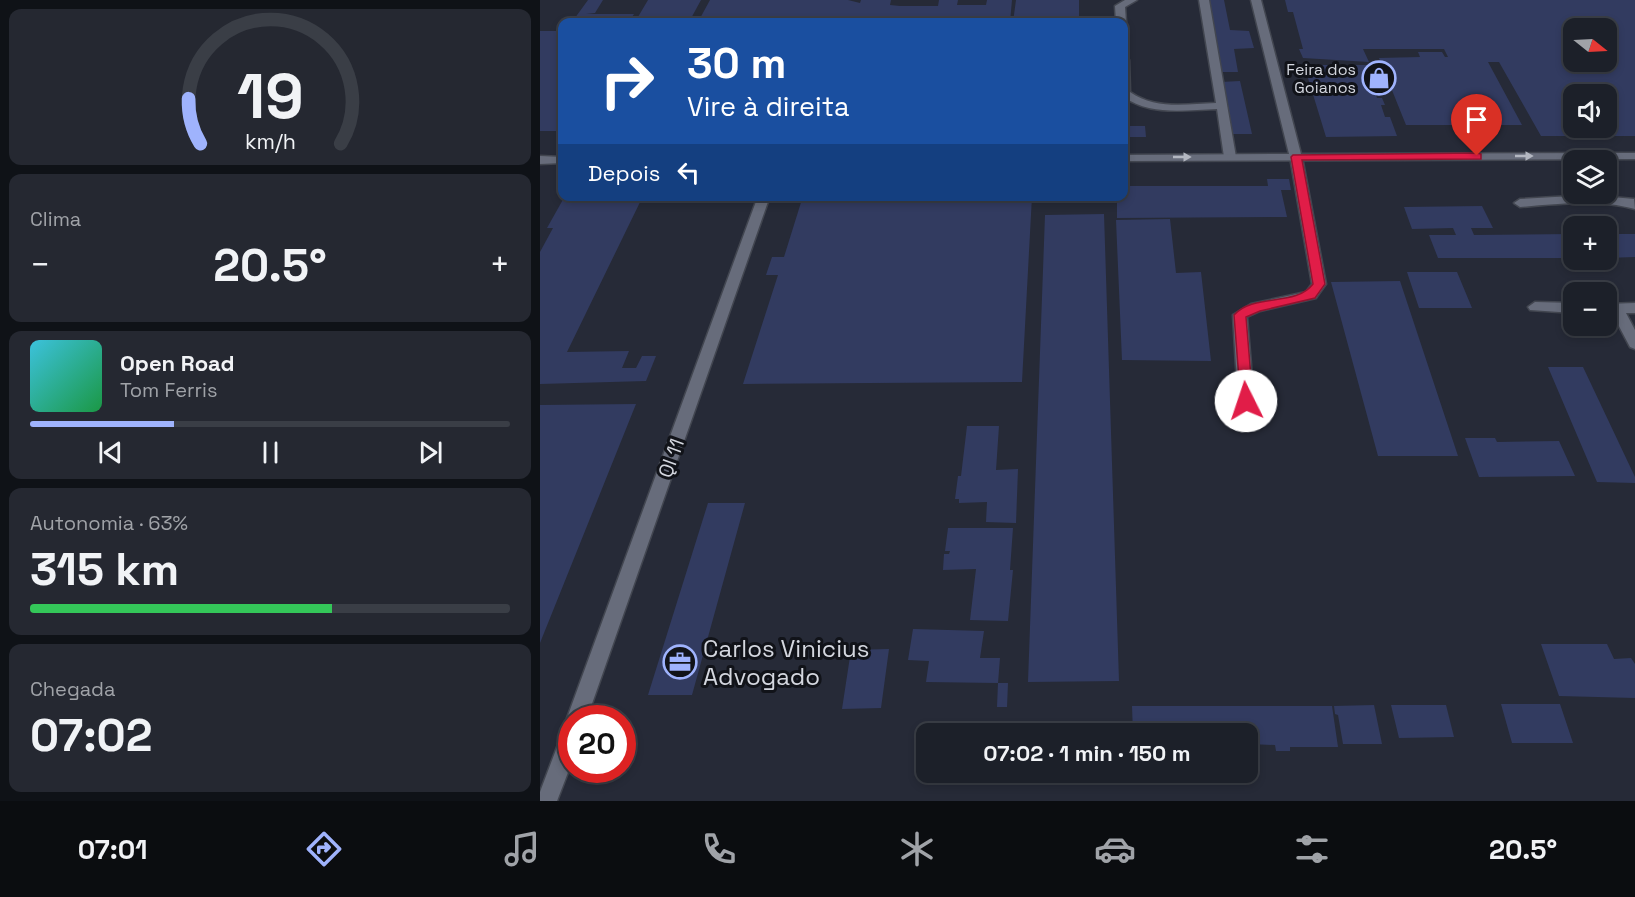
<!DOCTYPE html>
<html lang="pt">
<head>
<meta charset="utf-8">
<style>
  body { margin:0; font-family:"Space Grotesk",sans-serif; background:#252831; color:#f1f3f6; height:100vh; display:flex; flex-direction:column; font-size:22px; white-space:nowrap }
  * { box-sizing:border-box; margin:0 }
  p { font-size:20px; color:#a0a3a8 }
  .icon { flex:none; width:33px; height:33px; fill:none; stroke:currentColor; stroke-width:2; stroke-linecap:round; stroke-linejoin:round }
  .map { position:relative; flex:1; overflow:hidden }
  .details { display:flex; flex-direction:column; gap:9px; padding:9px; background:#0f1217; width:540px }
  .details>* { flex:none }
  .hud { position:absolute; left:18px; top:18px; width:570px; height:183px; border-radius:12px; box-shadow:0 3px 9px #0003,0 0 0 2px #3a3e46; background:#1a4fa0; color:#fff; overflow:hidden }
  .needle { width:39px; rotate:108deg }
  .fabs { position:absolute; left:1023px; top:18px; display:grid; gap:12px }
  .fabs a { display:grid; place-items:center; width:54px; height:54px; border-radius:12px; background:#1c2029; box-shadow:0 3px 9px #0003,0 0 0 2px #3a3e46; font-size:30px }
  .speed { position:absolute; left:18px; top:705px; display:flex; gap:12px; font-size:30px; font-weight:700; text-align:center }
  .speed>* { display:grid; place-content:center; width:78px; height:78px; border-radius:50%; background:#1c2029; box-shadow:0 3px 9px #0003,0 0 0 2px #3a3e46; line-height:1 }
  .speed .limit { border:9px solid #d22; background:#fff; color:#111 }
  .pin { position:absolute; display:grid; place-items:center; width:51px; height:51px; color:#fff; margin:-62px -26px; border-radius:50% 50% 50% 0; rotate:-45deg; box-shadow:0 0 6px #0007 }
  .pin .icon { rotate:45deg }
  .me { position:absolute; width:66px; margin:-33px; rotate:356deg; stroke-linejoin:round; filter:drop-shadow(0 0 4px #0008) }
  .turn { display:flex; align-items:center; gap:21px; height:126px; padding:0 30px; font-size:27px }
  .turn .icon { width:78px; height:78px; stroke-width:2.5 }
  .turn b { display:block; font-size:42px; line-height:51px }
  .then { display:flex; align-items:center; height:57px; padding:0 30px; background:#0003; gap:12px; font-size:22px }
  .big { font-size:45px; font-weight:600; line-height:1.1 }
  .details .tile { flex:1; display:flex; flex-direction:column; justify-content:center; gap:9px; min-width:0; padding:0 21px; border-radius:12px; background:#252831 }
  .details .dial { align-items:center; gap:0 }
  .dial svg { height:156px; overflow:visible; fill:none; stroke:#3a3e46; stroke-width:7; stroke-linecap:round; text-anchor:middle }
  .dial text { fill:#f1f3f6; stroke:none }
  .song { display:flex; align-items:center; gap:18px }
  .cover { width:72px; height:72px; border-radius:9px; background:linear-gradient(135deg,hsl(190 70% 55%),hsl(140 70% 35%)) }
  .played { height:6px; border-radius:3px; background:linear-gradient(90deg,#9fb3fd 30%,#3a3e46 30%) }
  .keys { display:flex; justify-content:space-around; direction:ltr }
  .heat { display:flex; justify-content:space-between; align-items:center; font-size:33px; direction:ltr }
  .charge { height:9px; border-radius:4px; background:linear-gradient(90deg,#34c759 63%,#3a3e46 0) }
  .trip { position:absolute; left:376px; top:723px; width:342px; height:60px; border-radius:12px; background:#1c2029; box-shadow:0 3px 9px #0003,0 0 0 2px #3a3e46; font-weight:600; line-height:60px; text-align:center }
  .dock { display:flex; height:96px; justify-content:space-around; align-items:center; background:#0b0d10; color:#a0a3a8 }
  .dock .icon { width:42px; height:42px }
  .dock .active { color:#9fb3fd }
  .dock b { font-size:27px; color:#f1f3f6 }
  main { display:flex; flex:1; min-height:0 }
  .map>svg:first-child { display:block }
</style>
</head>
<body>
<main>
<section class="details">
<div class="tile dial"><svg viewBox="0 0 100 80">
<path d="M14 69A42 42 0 1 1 86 69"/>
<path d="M14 69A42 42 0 0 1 8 46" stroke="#9fb3fd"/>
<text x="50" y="56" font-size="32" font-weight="700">19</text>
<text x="50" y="72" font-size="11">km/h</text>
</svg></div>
<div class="tile"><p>Clima</p>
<div class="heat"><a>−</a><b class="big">20.5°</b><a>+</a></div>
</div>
<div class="tile">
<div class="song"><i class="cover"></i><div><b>Open Road</b><p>Tom Ferris</p></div></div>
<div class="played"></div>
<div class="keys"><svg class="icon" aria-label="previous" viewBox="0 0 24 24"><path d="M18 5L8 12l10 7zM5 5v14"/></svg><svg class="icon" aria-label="pause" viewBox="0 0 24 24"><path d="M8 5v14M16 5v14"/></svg><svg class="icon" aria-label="next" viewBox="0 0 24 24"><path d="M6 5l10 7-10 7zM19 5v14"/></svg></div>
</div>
<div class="tile"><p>Autonomia · 63%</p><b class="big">315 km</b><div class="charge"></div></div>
<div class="tile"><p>Chegada</p><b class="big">07:02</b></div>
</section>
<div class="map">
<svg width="1095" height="801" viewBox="0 0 1095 801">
  <rect width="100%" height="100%" fill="#262a37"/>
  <!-- building -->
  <path fill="#323b60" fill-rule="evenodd" d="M 48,0 L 63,0 L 55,13 L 46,14 L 94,14 L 89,22 L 32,22 Z
    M 108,0 L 161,0 L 149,22 L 95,22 Z
    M 170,0 L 308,0 L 320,3 L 321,0 L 351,0 L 350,5 L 360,6 L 398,6 L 399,0 L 418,0 L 417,5 L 446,5 L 447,0 L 472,0 L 470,22 L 158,22 Z
    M 476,0 L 539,0 L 539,22 L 473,22 Z
    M 668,0 L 684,0 L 690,30 L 709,31 L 714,48 L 694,49 L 698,72 L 680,72 Z
    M 745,0 L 1095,0 L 1095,136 L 1001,136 L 959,62 L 948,62 L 982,125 L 866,125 L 839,58 L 880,57 L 878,52 L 902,52 L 905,57 L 908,57 L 904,49 L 823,49 L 829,62 L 763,58 L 759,49 L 763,49 L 753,12 L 748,12 ZM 1034,28 L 1066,28 L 1066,62 L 1034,62 ZM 1034,94 L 1066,94 L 1066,128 L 1034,128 Z
    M 0,31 L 22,31 L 22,131 L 0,131 Z
    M 764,65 L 830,65 L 833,74 L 828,74 L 831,79 L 835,79 L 838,86 L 833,86 L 837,98 L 842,98 L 845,105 L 841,105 L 845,117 L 850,117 L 857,136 L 786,137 Z
    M 700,81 L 712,134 L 688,134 L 686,126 L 679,126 L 679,122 L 686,122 L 681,82 Z
    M 584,126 L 605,126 L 606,137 L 584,137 Z
    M 727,179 L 749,179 L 751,190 L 741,190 L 747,217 L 577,218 L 577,196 L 584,196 L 584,186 L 728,186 Z
    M 25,196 L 103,196 L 27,352 L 89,351 L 82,368 L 96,368 L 102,356 L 116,356 L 106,381 L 0,384 L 0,252 L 13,228 L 7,228 Z
    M 263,196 L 349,196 L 347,203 L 398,200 L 399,196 L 413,196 L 412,200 L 444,200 L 447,202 L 467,201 L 467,196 L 492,196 L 482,382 L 203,384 L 238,275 L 226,275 L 232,257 L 244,257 Z
    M 942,206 L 953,228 L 931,228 L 934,235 L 1034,234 L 1034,258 L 898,258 L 889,235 L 916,235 L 913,228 L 872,229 L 864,207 Z
    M 564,214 L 579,681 L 488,682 L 505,215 Z
    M 630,219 L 636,273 L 661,272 L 671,361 L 582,360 L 576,220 Z
    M 1066,234 L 1095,234 L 1095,257 L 1066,258 Z
    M 867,272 L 917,272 L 932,308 L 879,308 Z
    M 860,281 L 918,456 L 838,456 L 791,282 Z
    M 1008,367 L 1043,367 L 1095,477 L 1095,483 L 1057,482 Z
    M 96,404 L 0,643 L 0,405 Z
    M 427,426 L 459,426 L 456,470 L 478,469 L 476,523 L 446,522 L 447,502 L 419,503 L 419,499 L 415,499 L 418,476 L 421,476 Z
    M 925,438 L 955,438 L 957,442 L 1019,441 L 1035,476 L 939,477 Z
    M 168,503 L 205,503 L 152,695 L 108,695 Z
    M 408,528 L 473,528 L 470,570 L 473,570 L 468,621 L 430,620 L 436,569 L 403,570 L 404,554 L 409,554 L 410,551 L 405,551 Z
    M 373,629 L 444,631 L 440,658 L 460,658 L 458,683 L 386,682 L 389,661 L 368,660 Z
    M 1001,644 L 1067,644 L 1074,659 L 1091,658 L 1095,664 L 1095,698 L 1019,696 Z
    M 349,649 L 341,708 L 302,709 L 311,650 Z
    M 458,683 L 468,683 L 467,707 L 457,707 Z
    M 961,704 L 1020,704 L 1033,743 L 972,743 Z
    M 834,705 L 842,744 L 803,744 L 798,715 L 795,714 L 794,706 Z
    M 851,705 L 906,705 L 914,737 L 859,738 Z
    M 592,706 L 792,706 L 798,747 L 750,747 L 750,751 L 736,751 L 735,745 L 710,744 L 708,734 L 593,734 Z"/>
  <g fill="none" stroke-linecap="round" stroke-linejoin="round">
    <!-- service casing -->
    <g stroke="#424650" stroke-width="3">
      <path id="service" d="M 585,0 L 597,0 L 585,7 L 586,22 L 584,24 L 576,22 L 575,6 Z
        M 659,0 L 669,0 L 696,157 L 690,160 L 684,157 L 677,109 C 646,110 610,116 584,97 L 584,57 L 589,60 L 590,92 C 615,110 647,104 676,103 Z
        M 756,154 L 762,157 L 786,284 L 776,298 L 720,311 L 707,317 L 714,401 L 711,405 L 701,405 L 698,401 L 693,315 L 711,304 L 766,292 L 772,284 L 750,157 Z
        M 1050,195 L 1094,199 L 1095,209 C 1058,199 1018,204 980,207 L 974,203 L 980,199 Z
        M 995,302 L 1034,303 L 1034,313 L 990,310 L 988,307 Z
        M 1095,303 L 1095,313 L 1086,313 L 1095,330 L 1095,349 L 1090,347 L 1072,313 L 1066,312 L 1066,304 Z"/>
    </g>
    <!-- minor casing -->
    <g stroke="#424650" stroke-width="3">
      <path id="minor" d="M 711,0 L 721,0 L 761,154 L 1095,153 L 1095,159 L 584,161 L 584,155 L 749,154 Z
        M 0,156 L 22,157 L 22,163 L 0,164 Z
        M 218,196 L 230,196 L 47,718 L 32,718 L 32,762 L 17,801 L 0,801 L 0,792 L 25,726 L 30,724 L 27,718 Z"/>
    </g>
    <!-- service -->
    <use href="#service" fill="#676c7b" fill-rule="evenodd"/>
    <!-- minor -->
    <use href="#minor" fill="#676c7b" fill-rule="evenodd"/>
  </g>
  <!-- one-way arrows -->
  <defs><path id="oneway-solid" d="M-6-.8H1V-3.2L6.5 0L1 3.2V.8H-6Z" transform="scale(1.5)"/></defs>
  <g fill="#b3b7c1">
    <use href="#oneway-solid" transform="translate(984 156)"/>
    <use href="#oneway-solid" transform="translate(642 157)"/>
  </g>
  <!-- route -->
  <path fill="#e11d48" stroke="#92132f" stroke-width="1.5" d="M 937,153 L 941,154 L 941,159 L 762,160 L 785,284 L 775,298 L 720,311 L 706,317 L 713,401 L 706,406 L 701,405 L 694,315 C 713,293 756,307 773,284 L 751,157 L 753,155 Z"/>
  <!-- icons -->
  <defs>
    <g id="shop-ring" transform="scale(1.725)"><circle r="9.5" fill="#111319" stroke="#9fb3fd" stroke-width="1.5"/><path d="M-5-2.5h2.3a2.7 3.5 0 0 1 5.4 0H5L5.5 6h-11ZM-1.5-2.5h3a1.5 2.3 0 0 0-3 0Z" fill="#9fb3fd"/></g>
    <g id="office-ring" transform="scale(1.725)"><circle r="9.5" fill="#111319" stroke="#9fb3fd" stroke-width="1.5"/><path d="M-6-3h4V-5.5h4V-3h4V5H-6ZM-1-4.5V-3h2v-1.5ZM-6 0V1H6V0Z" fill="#9fb3fd"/></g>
  </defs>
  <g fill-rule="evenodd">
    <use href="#shop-ring" x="839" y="78"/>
    <use href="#office-ring" x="140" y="662"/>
  </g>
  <g text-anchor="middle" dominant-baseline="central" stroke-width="6" stroke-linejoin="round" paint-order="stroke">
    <!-- far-poi labels -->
    <g font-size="16" fill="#d4d7df" stroke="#111319" text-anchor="end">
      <text x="816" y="69">Feira dos<tspan x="816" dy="18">Goianos</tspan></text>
    </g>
    <!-- street labels -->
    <g font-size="20" fill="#d4d7df" stroke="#111319">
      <text transform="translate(131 458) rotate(-70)">QI 11</text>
    </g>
    <!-- near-poi labels -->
    <g font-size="24" fill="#d4d7df" stroke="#111319" text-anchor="start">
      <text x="163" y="648">Carlos Vinicius<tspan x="163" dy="28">Advogado</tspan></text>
    </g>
  </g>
</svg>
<div class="fabs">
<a><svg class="needle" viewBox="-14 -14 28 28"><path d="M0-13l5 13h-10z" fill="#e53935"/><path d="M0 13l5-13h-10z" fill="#a0a3a8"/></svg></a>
<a><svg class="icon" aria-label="sound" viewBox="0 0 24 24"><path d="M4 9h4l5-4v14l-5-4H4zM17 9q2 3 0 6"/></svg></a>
<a><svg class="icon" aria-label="layers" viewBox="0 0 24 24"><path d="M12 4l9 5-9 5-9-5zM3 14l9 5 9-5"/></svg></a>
<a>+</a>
<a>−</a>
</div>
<div class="speed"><div class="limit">20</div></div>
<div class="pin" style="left:937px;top:156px;background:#d93025"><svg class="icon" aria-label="arrive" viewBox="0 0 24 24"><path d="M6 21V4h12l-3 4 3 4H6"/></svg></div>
<svg class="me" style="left:706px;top:401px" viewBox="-20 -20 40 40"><circle r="19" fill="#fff"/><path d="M0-13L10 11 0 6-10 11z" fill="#e11d48"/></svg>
<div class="trip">07:02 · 1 min · 150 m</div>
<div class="hud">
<div class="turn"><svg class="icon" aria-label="right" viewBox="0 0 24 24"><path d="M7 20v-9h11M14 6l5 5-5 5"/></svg><div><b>30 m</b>Vire à direita</div></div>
<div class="then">Depois<svg class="icon" aria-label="left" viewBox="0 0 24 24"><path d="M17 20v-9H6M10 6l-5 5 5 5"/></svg></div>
</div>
</div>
</main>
<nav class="dock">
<b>07:01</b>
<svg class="icon active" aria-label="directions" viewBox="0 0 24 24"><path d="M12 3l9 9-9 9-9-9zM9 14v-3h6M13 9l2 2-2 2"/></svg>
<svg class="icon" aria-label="music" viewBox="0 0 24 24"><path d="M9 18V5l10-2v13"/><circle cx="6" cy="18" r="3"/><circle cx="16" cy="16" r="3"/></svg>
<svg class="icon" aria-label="phone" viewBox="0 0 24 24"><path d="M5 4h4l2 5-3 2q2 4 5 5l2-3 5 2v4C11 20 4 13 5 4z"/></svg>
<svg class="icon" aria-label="climate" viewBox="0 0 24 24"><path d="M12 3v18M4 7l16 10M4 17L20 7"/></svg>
<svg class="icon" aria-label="car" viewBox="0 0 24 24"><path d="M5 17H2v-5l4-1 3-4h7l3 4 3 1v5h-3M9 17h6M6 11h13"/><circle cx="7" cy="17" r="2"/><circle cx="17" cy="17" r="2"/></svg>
<svg class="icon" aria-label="filters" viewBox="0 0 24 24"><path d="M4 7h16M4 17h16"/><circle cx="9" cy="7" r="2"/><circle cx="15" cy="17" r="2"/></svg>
<b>20.5°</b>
</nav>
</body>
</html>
